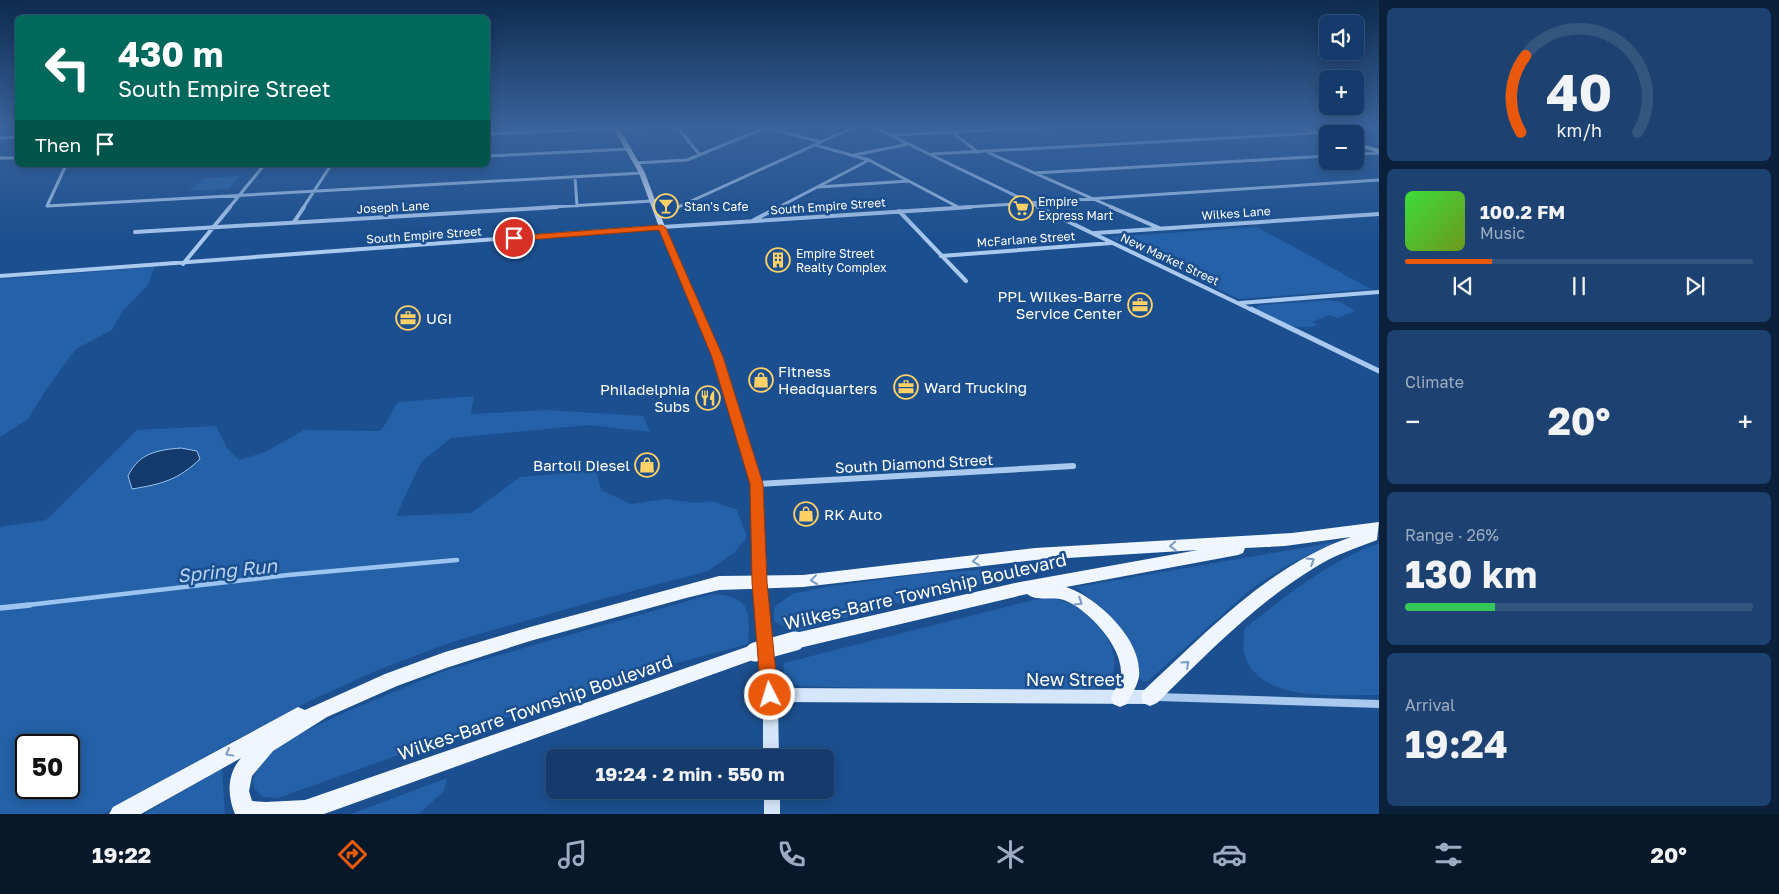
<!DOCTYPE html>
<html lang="en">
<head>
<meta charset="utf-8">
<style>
  body { margin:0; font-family:"Golos Text",sans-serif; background:#1d4271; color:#f1f3f6; height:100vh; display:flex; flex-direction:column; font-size:19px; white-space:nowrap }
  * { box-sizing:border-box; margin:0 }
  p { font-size:16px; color:#9dadc1 }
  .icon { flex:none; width:28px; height:28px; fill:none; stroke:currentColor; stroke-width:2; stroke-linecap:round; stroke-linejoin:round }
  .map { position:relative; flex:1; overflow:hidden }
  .drawer { display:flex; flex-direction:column; gap:8px; padding:8px; background:#0b203b; width:400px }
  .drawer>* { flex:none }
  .hud { position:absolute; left:15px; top:15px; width:475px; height:152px; border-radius:8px; box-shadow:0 2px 12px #0003,0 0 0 1px #33557e; background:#00695c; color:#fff; overflow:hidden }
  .fabs { position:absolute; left:1319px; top:15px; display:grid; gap:10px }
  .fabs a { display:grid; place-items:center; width:45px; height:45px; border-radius:8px; background:#143b6b; box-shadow:0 2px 12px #0003,0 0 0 1px #33557e; font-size:25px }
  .speed { position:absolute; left:15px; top:734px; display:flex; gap:10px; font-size:25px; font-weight:700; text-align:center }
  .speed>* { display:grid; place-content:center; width:65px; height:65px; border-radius:50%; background:#143b6b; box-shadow:0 2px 12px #0003,0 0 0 1px #33557e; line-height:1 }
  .speed .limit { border:2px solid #111; border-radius:8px; background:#fff; color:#111 }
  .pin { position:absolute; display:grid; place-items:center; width:42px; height:42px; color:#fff; margin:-21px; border:2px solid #fff; border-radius:50%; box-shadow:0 1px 5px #0007 }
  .me { position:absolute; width:55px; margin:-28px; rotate:355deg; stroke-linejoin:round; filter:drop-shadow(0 0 4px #0008) }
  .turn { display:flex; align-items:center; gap:18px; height:105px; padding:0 20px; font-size:22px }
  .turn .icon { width:65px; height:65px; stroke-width:2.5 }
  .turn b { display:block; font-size:35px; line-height:42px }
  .then { display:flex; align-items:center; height:48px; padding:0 20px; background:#0003; gap:10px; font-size:19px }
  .big { font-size:38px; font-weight:700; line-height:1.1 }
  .drawer .tile { flex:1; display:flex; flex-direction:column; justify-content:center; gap:8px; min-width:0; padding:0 18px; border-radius:8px; background:#1d4271 }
  .drawer .dial { align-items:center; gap:0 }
  .dial svg { height:130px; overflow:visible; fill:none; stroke:#33557e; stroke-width:7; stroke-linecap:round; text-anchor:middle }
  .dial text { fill:#f1f3f6; stroke:none }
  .song { display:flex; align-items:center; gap:15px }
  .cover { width:60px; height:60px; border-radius:8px; background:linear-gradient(135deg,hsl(120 70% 55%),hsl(80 70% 35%)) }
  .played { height:5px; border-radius:2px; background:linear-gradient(90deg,#ea580c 25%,#33557e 25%) }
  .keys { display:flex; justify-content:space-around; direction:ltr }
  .heat { display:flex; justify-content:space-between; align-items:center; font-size:28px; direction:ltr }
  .charge { height:8px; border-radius:4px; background:linear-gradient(90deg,#34c759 26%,#33557e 0) }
  .trip { position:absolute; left:546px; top:749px; width:288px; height:50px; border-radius:8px; background:#143b6b; box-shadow:0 2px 12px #0003,0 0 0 1px #33557e; font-weight:700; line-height:50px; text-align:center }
  .tab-bar { display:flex; height:80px; justify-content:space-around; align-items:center; background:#08182b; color:#9dadc1 }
  .tab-bar .icon { width:35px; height:35px }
  .tab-bar .selected { color:#ea580c }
  .tab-bar b { font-size:22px; color:#f1f3f6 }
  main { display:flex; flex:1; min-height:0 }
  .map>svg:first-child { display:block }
</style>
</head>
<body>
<main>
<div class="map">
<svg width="1379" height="814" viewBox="0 0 1379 814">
  <rect width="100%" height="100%" fill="#1b4f8f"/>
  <!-- green -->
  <path fill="#2461a8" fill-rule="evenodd" d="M 240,176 L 229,189 L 189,191 L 204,178 Z
    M 1257,227 L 1371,289 L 1239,299 L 1110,237 Z
    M 154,267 L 148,285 L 122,312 L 112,330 L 76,349 L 47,388 L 28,419 L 0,437 L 0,279 Z
    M 1330,300 L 1341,302 L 1355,311 L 1338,318 L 1329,315 L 1312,322 L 1318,325 C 1298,332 1272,321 1256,308 L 1260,305 Z
    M 474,396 L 471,414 L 547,410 L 643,416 L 650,432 L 589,425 L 451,438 L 421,462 L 396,516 L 471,513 L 520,477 L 596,471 L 601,490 L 631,504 L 665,499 L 696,503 L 712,501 L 737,510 L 747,537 L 735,552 L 708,571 L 595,601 L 452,642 L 378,670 L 310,701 L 233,741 L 103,814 L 0,814 L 0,527 L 46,520 L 137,430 L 216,426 L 227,448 L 239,460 L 265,452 L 304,430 L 381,431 L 398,402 ZM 26,745 L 69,745 L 69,788 L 26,788 Z
    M 1336,542 L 1288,565 L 1251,589 L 1148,681 L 1142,681 C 1129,668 1128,647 1120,631 C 1112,612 1091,600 1076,587 Z
    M 1379,543 L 1379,695 C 1340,694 1265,704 1246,659 C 1242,650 1244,639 1244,629 C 1287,595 1327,562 1379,543 Z
    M 1060,564 L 893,604 L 795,632 L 774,621 L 774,607 L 792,594 L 824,587 L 923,574 Z
    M 712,594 C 751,596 750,611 748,644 L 647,671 L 463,732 L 278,798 L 263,797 L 254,788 L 253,779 L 263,757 L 288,739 L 348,711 L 447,670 Z
    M 1041,598 C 1051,598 1062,599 1071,604 C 1095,615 1127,652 1110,680 C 1108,684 1102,686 1098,689 L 941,690 L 800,686 C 788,682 782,677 784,663 Z
    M 222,768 L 225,814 L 144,814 Z
    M 447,778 L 444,791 L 419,814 L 351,814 Z"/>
  <!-- water -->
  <path fill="#123a6d" stroke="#9cc4f0" d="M 181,448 L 197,451 L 200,459 C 178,480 162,484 132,489 L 128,476 C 139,453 157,450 181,448 Z"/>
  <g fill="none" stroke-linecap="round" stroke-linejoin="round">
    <!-- stream-far1 -->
    <path stroke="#9cc4f0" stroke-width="4.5" d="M 19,606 L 288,575 L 457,560"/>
    <!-- stream -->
    <path stroke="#9cc4f0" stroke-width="5.5" d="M 0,608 L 30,605"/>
    <!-- street-far4 -->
    <path stroke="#a9c9ee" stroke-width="3" d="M 676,126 L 700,155
      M 871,126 L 1041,208
      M 767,128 L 821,142
      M 953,133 L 978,152
      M 488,134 L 660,126
      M 892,135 L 1072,126
      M 0,138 L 18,137
      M 815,145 L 869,160 L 958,207
      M 989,153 L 1114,208
      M 932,154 L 1318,133
      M 1355,154 L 1379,153
      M 854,155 L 909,144
      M 488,156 L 629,149
      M 0,158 L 18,158
      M 636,163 L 687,160 L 770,126
      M 66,165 L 47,206 L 642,173
      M 1034,173 L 1328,156
      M 575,177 L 577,206
      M 818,187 L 909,181
      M 229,208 L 264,165
      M 303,208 L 331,165
      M 536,208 L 652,201
      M 676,208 L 856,126
      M 777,208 L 869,160
      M 952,208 L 1379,180"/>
    <!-- street-far3 -->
    <path stroke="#a9c9ee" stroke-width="4" d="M 1038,207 L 1254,311
      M 1111,207 L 1159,228
      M 899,211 L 966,281
      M 658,216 L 678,207
      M 752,221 L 779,207
      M 294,222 L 304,207
      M 135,232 L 557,207
      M 1095,233 L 1379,214
      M 941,256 L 1112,243
      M 183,264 L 230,207
      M 0,276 L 631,229 L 971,207
      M 1240,303 L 1379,292"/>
    <!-- street-far2 -->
    <path stroke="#a9c9ee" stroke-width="5" d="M 1251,309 L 1379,371"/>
    <!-- street-far1 -->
    <path stroke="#a9c9ee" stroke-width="6" d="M 757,484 L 1073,466"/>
    <!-- street -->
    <path stroke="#a9c9ee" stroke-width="8" d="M 1158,697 L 1379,704"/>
    <!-- secondary -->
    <path fill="#d6e6fa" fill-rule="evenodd" d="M 612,126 L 618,126 L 645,173 L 665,227 L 723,357 L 763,484 L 765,582 L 777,688 L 1150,690 L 1155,692 L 1157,697 L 1155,702 L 1150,704 L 778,702 L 779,758 L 763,758 L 763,695 L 753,582 L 751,484 L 713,357 L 659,227 L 639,173 Z
      M 764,790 L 780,790 L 780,814 L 764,814 Z"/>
    <!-- primary -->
    <path fill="#f0f6ff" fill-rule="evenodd" d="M 1291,126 L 1302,126 L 1328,134 L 1328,138 Z
      M 1355,142 L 1379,149 L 1379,153 L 1355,146 Z
      M 1379,522 L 1377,540 C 1356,548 1334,555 1314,568 C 1255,604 1206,655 1157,703 L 1150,706 L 1143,703 L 1141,697 L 1143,691 C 1206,633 1269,565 1351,537 L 1285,546 L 1245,548 L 1243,553 L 1238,555 L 1066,587 C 1097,597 1143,640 1139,676 C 1138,685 1131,695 1127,704 L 1120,707 L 1113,704 L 1111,698 C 1114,690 1121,682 1121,673 C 1122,646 1088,609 1064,600 C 1052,596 1037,602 1027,594 L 795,649 L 789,646 L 786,641 L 789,636 L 795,633 L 1015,583 L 1198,550 L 1035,560 L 803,587 L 719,590 L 686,598 L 530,641 L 446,668 L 397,686 L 327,717 L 273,751 L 252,776 L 249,791 L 252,801 L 266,802 L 305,800 L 755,644 L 761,647 L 764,652 L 761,657 L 324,814 L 235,814 C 227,795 227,774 241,758 L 141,814 L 109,814 L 113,807 L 298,707 L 305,710 L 385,674 L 445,652 L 530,627 L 719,576 L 803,575 L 1035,548 L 1292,533 Z"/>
    <!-- primary-bridge -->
    <path stroke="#f0f6ff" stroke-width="19" d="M 755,652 L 795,641"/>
  </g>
  <!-- one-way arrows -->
  <defs><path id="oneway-chevron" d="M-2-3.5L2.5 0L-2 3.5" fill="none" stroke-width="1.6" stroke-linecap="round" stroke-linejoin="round" transform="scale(1.25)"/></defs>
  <g stroke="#7b9ac1">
    <use href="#oneway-chevron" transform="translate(1173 546) rotate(177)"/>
    <use href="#oneway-chevron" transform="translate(976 561) rotate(173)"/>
    <use href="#oneway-chevron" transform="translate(1311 561) rotate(-32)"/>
    <use href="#oneway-chevron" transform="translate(814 580) rotate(173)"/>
    <use href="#oneway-chevron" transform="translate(1079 602) rotate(32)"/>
    <use href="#oneway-chevron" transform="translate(1186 664) rotate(-42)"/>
    <use href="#oneway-chevron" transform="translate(229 753) rotate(151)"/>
  </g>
  <!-- sky -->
  <linearGradient id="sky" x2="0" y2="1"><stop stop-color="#0f2b4f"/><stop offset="0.53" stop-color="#39639b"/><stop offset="1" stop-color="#39639b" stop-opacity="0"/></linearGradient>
  <rect width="1379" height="240" fill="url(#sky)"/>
  <!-- route -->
  <path fill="#ea580c" stroke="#983908" d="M 662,225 L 666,228 L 723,357 L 763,484 L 767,582 L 778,695 L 776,701 L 770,703 L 764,701 L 761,695 L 752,582 L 750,484 L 712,357 L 659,230 L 514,241 L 510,238 L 514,236 Z"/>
  <!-- icons -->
  <defs>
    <g id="bar-ring" transform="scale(1.25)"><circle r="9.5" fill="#1b4f8f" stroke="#ffd166" stroke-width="1.5"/><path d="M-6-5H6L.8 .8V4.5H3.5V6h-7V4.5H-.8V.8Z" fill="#ffd166"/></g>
    <g id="supermarket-ring" transform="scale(1.25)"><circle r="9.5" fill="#1b4f8f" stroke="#ffd166" stroke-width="1.5"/><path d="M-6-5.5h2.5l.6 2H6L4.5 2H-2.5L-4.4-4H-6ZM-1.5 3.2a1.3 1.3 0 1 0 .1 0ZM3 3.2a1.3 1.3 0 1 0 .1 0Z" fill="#ffd166"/></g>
    <g id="building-ring" transform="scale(1.25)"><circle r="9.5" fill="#1b4f8f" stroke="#ffd166" stroke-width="1.5"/><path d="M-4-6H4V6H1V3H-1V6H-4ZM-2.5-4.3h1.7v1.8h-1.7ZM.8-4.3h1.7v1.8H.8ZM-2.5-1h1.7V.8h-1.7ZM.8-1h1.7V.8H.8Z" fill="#ffd166"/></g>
    <g id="office-ring" transform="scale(1.25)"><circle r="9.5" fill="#1b4f8f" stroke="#ffd166" stroke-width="1.5"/><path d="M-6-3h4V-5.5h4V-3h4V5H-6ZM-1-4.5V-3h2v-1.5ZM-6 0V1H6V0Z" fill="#ffd166"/></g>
    <g id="shop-ring" transform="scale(1.25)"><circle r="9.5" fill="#1b4f8f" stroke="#ffd166" stroke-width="1.5"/><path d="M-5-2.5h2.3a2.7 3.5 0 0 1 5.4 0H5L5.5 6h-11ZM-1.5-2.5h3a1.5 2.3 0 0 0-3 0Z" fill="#ffd166"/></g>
    <g id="restaurant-ring" transform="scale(1.25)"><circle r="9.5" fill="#1b4f8f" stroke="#ffd166" stroke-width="1.5"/><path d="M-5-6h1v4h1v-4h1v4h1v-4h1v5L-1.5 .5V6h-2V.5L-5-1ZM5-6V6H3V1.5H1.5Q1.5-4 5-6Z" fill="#ffd166"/></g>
  </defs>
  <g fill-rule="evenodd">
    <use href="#bar-ring" x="666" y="206"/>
    <use href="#supermarket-ring" x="1021" y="208"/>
    <use href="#building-ring" x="778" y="260"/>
    <use href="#office-ring" x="1140" y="305"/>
    <use href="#office-ring" x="408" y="318"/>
    <use href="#shop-ring" x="761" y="380"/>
    <use href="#office-ring" x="906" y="387"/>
    <use href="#restaurant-ring" x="708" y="398"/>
    <use href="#shop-ring" x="647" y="465"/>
    <use href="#shop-ring" x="806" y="514"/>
  </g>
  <g text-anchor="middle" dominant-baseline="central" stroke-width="5" stroke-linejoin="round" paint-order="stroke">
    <!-- far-poi labels -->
    <g font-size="12" fill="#fff" stroke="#1b4f8f" text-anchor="start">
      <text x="1038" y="201">Empire<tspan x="1038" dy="14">Express Mart</tspan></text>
      <text x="684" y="206">Stan's Cafe</text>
      <text x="796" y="253">Empire Street<tspan x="796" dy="14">Realty Complex</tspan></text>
    </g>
    <!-- far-street labels -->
    <g font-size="12" fill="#fff" stroke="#1b4f8f">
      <text transform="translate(828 206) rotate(-4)">South Empire Street</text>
      <text transform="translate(393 207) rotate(-3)">Joseph Lane</text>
      <text transform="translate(1236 213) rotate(-4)">Wilkes Lane</text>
      <text transform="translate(424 235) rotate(-4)">South Empire Street</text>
      <text transform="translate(1026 239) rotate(-4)">McFarlane Street</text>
      <text transform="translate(1170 259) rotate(25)">New Market Street</text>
    </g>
    <!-- poi labels -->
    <g font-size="15" fill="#fff" stroke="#1b4f8f" text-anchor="start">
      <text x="1122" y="296" text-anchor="end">PPL Wilkes-Barre<tspan x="1122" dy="17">Service Center</tspan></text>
      <text x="426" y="318">UGI</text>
      <text x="778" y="371">Fitness<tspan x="778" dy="17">Headquarters</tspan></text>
      <text x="924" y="387">Ward Trucking</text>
      <text x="690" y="389" text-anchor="end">Philadelphia<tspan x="690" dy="17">Subs</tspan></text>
      <text x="630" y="465" text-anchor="end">Bartoli Diesel</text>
      <text x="824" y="514">RK Auto</text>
    </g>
    <!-- street labels -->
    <g font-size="15" fill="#fff" stroke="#1b4f8f">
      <text transform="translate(914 463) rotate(-3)">South Diamond Street</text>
    </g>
    <!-- near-street labels -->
    <g font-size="18" fill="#fff" stroke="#1b4f8f">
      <text transform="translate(925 591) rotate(-13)">Wilkes-Barre Township Boulevard</text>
      <text x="1074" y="679">New Street</text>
      <text transform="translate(535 707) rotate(-19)">Wilkes-Barre Township Boulevard</text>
    </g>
    <!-- near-water labels -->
    <g font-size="19" font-style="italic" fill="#b5d3f5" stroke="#1b4f8f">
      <text transform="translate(227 570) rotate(-6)">Spring Run</text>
    </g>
  </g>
</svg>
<div class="fabs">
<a><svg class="icon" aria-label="sound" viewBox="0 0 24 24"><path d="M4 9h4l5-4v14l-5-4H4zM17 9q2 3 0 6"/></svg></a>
<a>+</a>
<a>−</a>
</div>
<div class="speed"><div class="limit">50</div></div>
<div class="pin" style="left:514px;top:238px;background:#d93025"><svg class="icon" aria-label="arrive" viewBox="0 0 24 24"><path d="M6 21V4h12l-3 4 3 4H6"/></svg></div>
<svg class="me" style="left:770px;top:695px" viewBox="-20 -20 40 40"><circle r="17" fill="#ea580c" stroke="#fff" stroke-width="3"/><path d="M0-11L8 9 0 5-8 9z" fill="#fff"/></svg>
<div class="trip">19:24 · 2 min · 550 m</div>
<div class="hud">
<div class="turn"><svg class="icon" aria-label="left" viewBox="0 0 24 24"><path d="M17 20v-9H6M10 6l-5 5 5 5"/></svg><div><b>430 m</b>South Empire Street</div></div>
<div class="then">Then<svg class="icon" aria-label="arrive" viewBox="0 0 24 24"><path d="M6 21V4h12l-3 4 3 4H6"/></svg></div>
</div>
</div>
<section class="drawer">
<div class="tile dial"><svg viewBox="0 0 100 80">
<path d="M14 69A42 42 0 1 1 86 69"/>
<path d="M14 69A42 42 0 0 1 17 22" stroke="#ea580c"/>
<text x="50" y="56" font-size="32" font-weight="700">40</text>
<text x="50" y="72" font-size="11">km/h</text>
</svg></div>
<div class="tile">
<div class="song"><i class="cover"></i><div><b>100.2 FM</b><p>Music</p></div></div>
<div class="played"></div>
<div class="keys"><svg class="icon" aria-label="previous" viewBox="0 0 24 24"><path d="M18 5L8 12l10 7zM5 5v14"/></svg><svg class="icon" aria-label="pause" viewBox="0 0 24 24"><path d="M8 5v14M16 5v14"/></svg><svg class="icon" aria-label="next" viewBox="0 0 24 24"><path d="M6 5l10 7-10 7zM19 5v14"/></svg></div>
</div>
<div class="tile"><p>Climate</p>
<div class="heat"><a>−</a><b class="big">20°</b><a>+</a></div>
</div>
<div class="tile"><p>Range · 26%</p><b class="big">130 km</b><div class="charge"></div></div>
<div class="tile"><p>Arrival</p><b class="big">19:24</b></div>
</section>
</main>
<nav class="tab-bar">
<b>19:22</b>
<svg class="icon selected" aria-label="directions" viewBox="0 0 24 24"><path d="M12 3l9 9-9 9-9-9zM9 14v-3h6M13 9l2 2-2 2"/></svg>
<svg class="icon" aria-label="music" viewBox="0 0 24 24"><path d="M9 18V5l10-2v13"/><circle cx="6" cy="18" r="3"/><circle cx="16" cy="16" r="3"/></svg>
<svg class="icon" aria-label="phone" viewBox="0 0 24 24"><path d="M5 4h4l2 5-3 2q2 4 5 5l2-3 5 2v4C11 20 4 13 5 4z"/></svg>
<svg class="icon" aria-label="climate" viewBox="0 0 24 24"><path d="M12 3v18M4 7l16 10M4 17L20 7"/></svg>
<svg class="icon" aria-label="car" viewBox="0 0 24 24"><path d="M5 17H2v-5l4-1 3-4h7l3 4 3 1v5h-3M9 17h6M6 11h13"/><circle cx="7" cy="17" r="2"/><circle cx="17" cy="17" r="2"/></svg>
<svg class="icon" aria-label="filters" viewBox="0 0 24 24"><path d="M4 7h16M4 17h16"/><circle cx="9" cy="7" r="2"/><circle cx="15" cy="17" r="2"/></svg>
<b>20°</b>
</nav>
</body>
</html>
